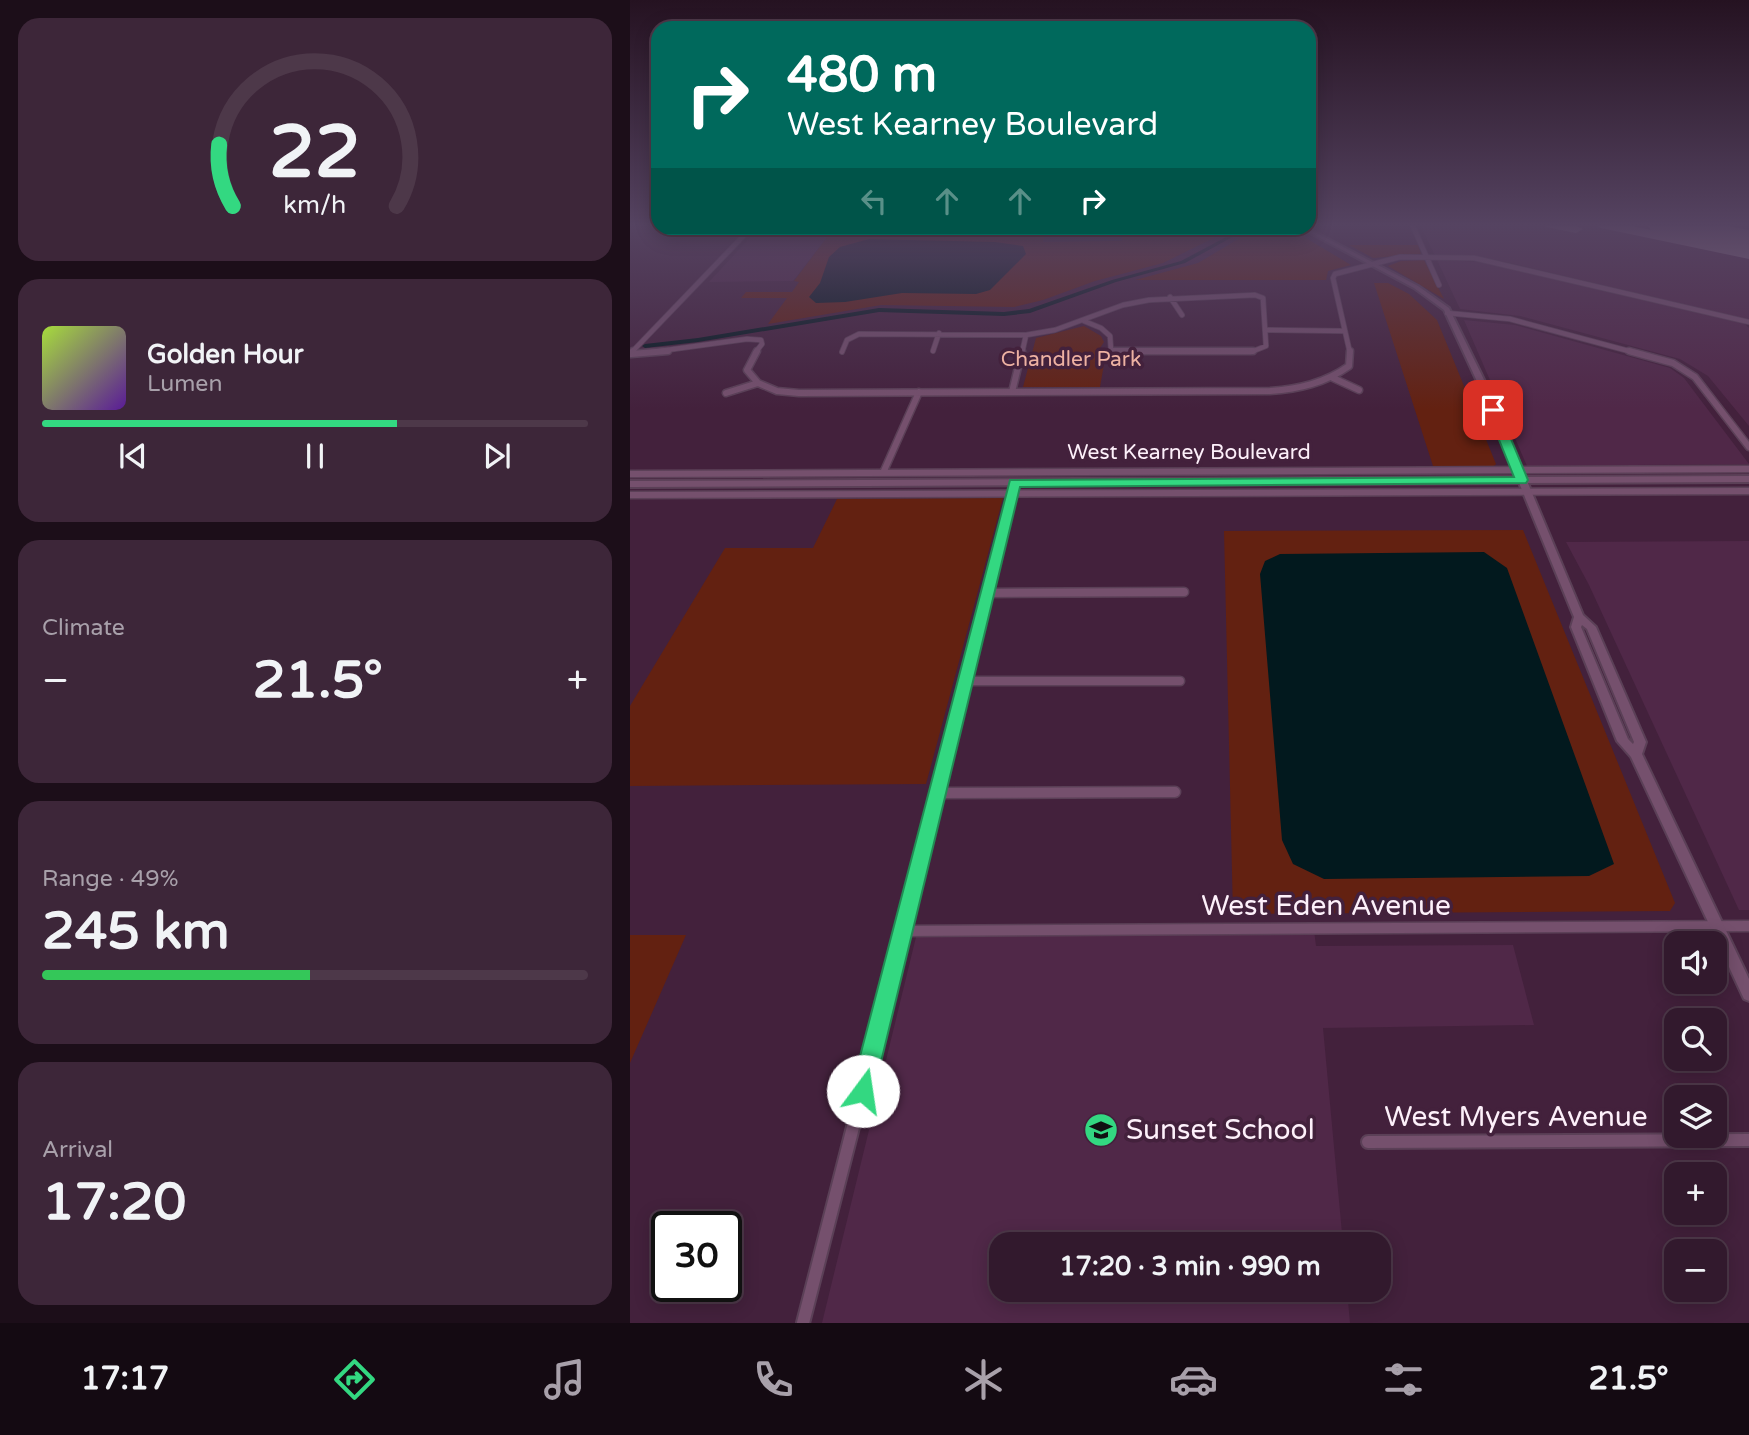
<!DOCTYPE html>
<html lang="en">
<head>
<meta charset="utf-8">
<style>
  body { margin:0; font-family:"Varela Round",sans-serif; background:#3d2639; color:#f1f3f6; height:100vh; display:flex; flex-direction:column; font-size:26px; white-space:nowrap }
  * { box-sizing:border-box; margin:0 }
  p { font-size:23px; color:#a8a0aa }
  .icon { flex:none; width:38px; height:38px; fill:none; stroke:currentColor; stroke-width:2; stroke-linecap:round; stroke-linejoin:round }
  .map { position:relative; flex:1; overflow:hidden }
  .drawer { display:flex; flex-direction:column; gap:18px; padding:18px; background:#1c0e19; width:630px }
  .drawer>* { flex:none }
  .top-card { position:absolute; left:21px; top:21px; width:665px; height:214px; border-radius:21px; box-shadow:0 4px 18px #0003,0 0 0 2px #4d3849; background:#00695c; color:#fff; overflow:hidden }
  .controls { position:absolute; left:1034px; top:931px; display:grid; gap:14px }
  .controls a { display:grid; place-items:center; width:63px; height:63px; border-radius:14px; background:#32192d; box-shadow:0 4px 18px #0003,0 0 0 2px #4d3849; font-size:35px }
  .speed { position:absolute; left:21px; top:1211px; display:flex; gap:14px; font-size:35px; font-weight:700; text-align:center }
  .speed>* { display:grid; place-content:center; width:91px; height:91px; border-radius:50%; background:#32192d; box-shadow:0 4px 18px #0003,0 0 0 2px #4d3849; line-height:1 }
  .speed .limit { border:4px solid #111; border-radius:10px; background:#fff; color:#111 }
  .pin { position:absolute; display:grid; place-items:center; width:60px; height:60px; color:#fff; margin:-30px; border-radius:14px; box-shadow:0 4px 10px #0006 }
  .me { position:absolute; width:77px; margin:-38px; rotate:14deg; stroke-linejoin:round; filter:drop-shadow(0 0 5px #0008) }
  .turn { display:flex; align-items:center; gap:24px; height:147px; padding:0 21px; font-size:32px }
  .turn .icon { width:91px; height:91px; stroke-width:2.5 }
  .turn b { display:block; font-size:49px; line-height:60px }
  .lanes { display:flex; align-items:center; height:66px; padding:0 21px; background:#0003; justify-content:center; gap:35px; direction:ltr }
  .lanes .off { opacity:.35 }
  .big { font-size:52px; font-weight:700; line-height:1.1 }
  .drawer .widget { flex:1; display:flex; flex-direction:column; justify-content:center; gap:10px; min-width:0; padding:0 24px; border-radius:21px; background:#3d2639 }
  .drawer .dial { align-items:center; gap:0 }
  .dial svg { height:182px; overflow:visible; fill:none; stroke:#4d3849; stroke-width:7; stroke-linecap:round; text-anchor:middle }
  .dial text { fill:#f1f3f6; stroke:none }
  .song { display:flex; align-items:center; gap:21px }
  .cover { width:84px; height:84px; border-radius:10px; background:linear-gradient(135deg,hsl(80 70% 55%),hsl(270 70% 35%)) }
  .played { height:7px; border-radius:4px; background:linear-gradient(90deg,#33d881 65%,#4d3849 65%) }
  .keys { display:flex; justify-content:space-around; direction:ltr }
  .heat { display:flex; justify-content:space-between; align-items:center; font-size:38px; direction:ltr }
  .charge { height:10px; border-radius:5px; background:linear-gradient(90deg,#34c759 49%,#4d3849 0) }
  .trip { position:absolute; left:359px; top:1232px; width:402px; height:70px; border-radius:21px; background:#32192d; box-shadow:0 4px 18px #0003,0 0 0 2px #4d3849; font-weight:700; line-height:70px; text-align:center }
  .tab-bar { display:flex; height:112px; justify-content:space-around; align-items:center; background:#140a12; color:#a8a0aa }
  .tab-bar .icon { width:49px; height:49px }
  .tab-bar .active { color:#33d881 }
  .tab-bar b { font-size:32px; color:#f1f3f6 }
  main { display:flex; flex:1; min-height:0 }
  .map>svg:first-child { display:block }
</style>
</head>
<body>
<main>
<section class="drawer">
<div class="widget dial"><svg viewBox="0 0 100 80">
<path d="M14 69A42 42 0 1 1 86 69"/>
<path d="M14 69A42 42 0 0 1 8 42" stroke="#33d881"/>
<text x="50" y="56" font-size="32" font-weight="700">22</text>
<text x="50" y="72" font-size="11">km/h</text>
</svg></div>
<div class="widget">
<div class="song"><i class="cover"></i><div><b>Golden Hour</b><p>Lumen</p></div></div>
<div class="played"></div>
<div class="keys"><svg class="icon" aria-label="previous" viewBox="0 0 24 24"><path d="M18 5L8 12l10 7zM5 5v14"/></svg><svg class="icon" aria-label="pause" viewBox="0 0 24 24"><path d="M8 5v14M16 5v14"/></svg><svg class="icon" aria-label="next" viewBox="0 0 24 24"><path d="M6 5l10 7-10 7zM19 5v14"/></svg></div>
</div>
<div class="widget"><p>Climate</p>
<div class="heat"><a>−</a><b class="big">21.5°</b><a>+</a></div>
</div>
<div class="widget"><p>Range · 49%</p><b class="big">245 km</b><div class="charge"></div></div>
<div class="widget"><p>Arrival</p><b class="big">17:20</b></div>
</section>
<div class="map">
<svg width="1119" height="1323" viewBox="0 0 1119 1323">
  <rect width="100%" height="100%" fill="#43213c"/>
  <!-- built -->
  <path fill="#502848" d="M 790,224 L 1119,224 L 1119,320 L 885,264 L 846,256 L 805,256 Z
    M 129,228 L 204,228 L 163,281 L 79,282 Z
    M 807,260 L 857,262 L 1114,323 L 1119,328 L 1119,426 L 1078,376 L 1050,359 L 890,316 L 830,309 Z
    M 834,320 L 885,325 L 1040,368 L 1054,378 L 1119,464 L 897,466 Z
    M 1119,541 L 1119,910 L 1109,910 L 959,585 L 936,542 Z
    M 684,930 L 686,946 L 883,945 L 904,1025 L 693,1028 L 713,1244 L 371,1244 L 371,1290 L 717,1290 L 720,1323 L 192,1323 L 287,933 Z"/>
  <!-- green -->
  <path fill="#632111" d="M 204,228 L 369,231 L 414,237 L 413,242 L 492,241 L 491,228 L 604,228 L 533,263 L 465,281 L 413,300 L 384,307 L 251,305 L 138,324 L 157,298 L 111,298 L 116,292 L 162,292 L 169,282 L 164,281 Z
    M 627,228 L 659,228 L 721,265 L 698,271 L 696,280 L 505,280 L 568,263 Z
    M 719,245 L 788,245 L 791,254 L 743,258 Z
    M 794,260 L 814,299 L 758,266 L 771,261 Z
    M 744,283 L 758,283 L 779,294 L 807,320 L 866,464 L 864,466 L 803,466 Z
    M 454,326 L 471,336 L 474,342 L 470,348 L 486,359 L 474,364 L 470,387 L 393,387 L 406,338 Z
    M 373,498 L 296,784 L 0,786 L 0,706 L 95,548 L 183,548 L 207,499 Z
    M 893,530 L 1045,903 L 1040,911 L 603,914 L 594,531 Z
    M 0,935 L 56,935 L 0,1063 Z"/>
  <!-- water -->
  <path fill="#02191e" d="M 239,239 L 365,242 L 393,246 L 396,254 L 360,290 L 346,294 L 272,293 L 215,302 L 186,303 L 179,297 L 190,283 L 199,257 L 210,247 Z
    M 854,552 L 877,568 L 984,864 L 959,876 L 694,879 L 663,864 L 652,840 L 630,574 L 635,561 L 650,554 Z"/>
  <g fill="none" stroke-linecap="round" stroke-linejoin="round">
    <!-- canal -->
    <path fill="#02191e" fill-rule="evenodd" d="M 613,228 L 619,228 L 555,263 L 486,282 L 400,313 L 374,316 L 249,312 L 68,342 L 15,348 L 12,346 L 15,344 L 68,338 L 249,308 L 374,312 L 399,309 L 482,280 L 551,261 Z"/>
    <!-- taxiway -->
    <path fill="#91788c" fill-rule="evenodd" d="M 914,224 L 941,224 L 953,229 L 946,233 L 916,227 Z
      M 964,224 L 991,224 L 1119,249 L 1119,259 L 971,228 Z"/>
    <!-- runway -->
    <path fill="#91788c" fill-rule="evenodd" d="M 1017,224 L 1088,224 L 1119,230 L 1119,252 L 1022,232 Z"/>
    <!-- minor-far4 casing -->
    <g stroke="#5b4057" stroke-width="6">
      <path id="minor-far4" d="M 782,224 L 809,285
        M 409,233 L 411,228
        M 540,297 L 552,315
        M 817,313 L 880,319 L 1006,353
        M 636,330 L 714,331
        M 303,351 L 309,333
        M 212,352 L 217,340 L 229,334 L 396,335 L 425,330 L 493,305 L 519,300 L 625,295 L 633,298 L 636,346 L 621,352 L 484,352 L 481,350 L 480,336 L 471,328 L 454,321
        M 1,353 L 121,228
        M 15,353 L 117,339 L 131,340 L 132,344 L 125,353
        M 392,353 L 396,335
        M 720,353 L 703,278 L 705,274 L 770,257 L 844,258 L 1119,322"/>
    </g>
    <!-- minor-far3 casing -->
    <g stroke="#5b4057" stroke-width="9">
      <path id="minor-far3" d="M 483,351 L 623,351
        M 999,351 L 1043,363 L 1065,377 L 1119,447
        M 0,354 L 3,351
        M 1,354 L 38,351
        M 703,378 L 729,390
        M 128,383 L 147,391 L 169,393 L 640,391 C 669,389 695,383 719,366 L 720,351
        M 382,392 L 392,351
        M 96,393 L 128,383 L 117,370 L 127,351
        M 253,473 L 289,392
        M 0,474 L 1119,469
        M 0,495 L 1119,491
        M 376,516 L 384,483"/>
    </g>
    <!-- minor-far2 casing -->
    <g stroke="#5b4057" stroke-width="11">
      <path id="minor-far2" d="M 359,593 L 554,592
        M 336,681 L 550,681
        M 326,724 L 377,515"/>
    </g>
    <!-- minor-far1 casing -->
    <g stroke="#5b4057" stroke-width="13">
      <path id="minor-far1" d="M 308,793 L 545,792
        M 273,931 L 1119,926
        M 258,988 L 326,722"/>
    </g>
    <!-- minor casing -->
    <g stroke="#5b4057" stroke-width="16">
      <path id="minor" d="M 738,1142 L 1119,1140
        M 173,1323 L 259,986"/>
    </g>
    <!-- tertiary casing -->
    <g stroke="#5b4057" stroke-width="4">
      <path id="tertiary" d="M 671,228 L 677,228 L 788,286 L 819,308 L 859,390 L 953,615 L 966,627 L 1016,742 L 1012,754 L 1119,979 L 1119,1001 L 1114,999 L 1001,757 L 987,741 L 941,627 L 944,617 L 851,390 L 814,310 L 784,288 ZM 952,625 L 957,629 L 1004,742 L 1003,744 L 998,739 L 951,627 Z"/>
    </g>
    <!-- secondary casing -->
    <g stroke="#5b4057" stroke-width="4">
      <path id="secondary" d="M 1119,476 L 1119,482 L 0,487 L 0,481 Z"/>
    </g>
    <!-- minor-far4 -->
    <use href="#minor-far4" stroke="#75506d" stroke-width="4.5"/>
    <!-- minor-far3 -->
    <use href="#minor-far3" stroke="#75506d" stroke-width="6"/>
    <!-- minor-far2 -->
    <use href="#minor-far2" stroke="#75506d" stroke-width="8"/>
    <!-- minor-far1 -->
    <use href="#minor-far1" stroke="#75506d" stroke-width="10"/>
    <!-- minor -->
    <use href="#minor" stroke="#75506d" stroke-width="12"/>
    <!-- tertiary -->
    <use href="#tertiary" fill="#75506d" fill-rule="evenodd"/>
    <!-- secondary -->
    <use href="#secondary" fill="#75506d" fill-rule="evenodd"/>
  </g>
  <!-- sky -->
  <linearGradient id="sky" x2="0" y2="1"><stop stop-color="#251221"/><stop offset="0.55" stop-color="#554361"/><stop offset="1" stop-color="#554361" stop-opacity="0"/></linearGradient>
  <rect width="1119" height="409" fill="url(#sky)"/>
  <!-- route -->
  <path fill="#33d881" stroke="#218c54" stroke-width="2" d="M 859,407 L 869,410 L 898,480 L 896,483 L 390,487 L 244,1091 L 241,1099 L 233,1102 L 224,1099 L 221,1091 L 380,480 L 884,477 L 857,410 Z"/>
  <!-- icons -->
  <defs>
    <g id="school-disc" transform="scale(1.75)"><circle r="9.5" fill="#33d881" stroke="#43213c"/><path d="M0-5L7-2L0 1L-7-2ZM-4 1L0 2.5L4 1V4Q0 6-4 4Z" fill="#111"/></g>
  </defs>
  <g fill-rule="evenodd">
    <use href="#school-disc" x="471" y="1130"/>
  </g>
  <g text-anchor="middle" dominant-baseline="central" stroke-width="7" stroke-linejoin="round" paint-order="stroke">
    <!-- far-park labels -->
    <g font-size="21" fill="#edb1a2" stroke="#43213c">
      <text x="441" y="359">Chandler Park</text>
    </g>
    <!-- far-street labels -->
    <g font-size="21" fill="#fdf0fa" stroke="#43213c">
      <text x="559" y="452">West Kearney Boulevard</text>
    </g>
    <!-- near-street labels -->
    <g font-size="28" fill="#fdf0fa" stroke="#43213c">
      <text x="696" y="906">West Eden Avenue</text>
      <text x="886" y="1117">West Myers Avenue</text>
    </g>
    <!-- near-poi labels -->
    <g font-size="28" fill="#fdf0fa" stroke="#43213c" text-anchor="start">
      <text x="496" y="1130">Sunset School</text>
    </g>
  </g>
</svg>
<div class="controls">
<a><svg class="icon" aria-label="sound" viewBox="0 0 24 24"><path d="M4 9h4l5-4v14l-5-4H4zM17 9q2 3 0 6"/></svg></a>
<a><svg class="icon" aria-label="search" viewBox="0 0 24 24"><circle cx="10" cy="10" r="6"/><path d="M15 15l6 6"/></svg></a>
<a><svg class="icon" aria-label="layers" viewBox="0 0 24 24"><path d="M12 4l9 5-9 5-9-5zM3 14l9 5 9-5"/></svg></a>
<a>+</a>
<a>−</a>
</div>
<div class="speed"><div class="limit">30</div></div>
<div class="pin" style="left:863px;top:410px;background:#d93025"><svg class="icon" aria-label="arrive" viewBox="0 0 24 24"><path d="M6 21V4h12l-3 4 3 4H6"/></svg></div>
<svg class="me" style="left:233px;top:1091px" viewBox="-20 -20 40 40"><circle r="19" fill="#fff"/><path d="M0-13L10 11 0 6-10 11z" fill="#33d881"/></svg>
<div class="trip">17:20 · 3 min · 990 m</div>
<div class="top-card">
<div class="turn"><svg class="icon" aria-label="right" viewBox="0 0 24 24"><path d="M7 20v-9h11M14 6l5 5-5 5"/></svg><div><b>480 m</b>West Kearney Boulevard</div></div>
<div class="lanes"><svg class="icon off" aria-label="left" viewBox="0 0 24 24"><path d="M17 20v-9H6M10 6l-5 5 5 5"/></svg><svg class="icon off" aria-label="ahead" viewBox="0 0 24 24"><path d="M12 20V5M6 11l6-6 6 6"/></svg><svg class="icon off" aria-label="ahead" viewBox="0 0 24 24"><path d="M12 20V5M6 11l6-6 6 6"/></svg><svg class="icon" aria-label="right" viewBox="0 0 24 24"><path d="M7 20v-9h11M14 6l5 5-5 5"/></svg></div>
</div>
</div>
</main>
<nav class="tab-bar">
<b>17:17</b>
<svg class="icon active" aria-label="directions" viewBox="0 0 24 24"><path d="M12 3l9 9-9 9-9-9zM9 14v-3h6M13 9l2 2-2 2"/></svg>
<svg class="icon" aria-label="music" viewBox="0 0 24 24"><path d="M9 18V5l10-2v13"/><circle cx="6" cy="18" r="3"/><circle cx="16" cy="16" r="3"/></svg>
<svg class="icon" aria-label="phone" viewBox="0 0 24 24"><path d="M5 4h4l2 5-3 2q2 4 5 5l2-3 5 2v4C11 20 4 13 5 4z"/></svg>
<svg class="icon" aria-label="climate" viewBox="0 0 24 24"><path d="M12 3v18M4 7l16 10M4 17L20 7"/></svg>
<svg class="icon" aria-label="car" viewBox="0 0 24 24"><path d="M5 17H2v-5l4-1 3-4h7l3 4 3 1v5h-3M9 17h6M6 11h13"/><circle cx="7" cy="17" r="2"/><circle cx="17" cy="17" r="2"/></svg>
<svg class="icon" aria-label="filters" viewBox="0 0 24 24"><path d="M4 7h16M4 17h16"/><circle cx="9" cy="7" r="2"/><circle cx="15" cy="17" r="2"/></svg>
<b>21.5°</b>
</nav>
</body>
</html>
